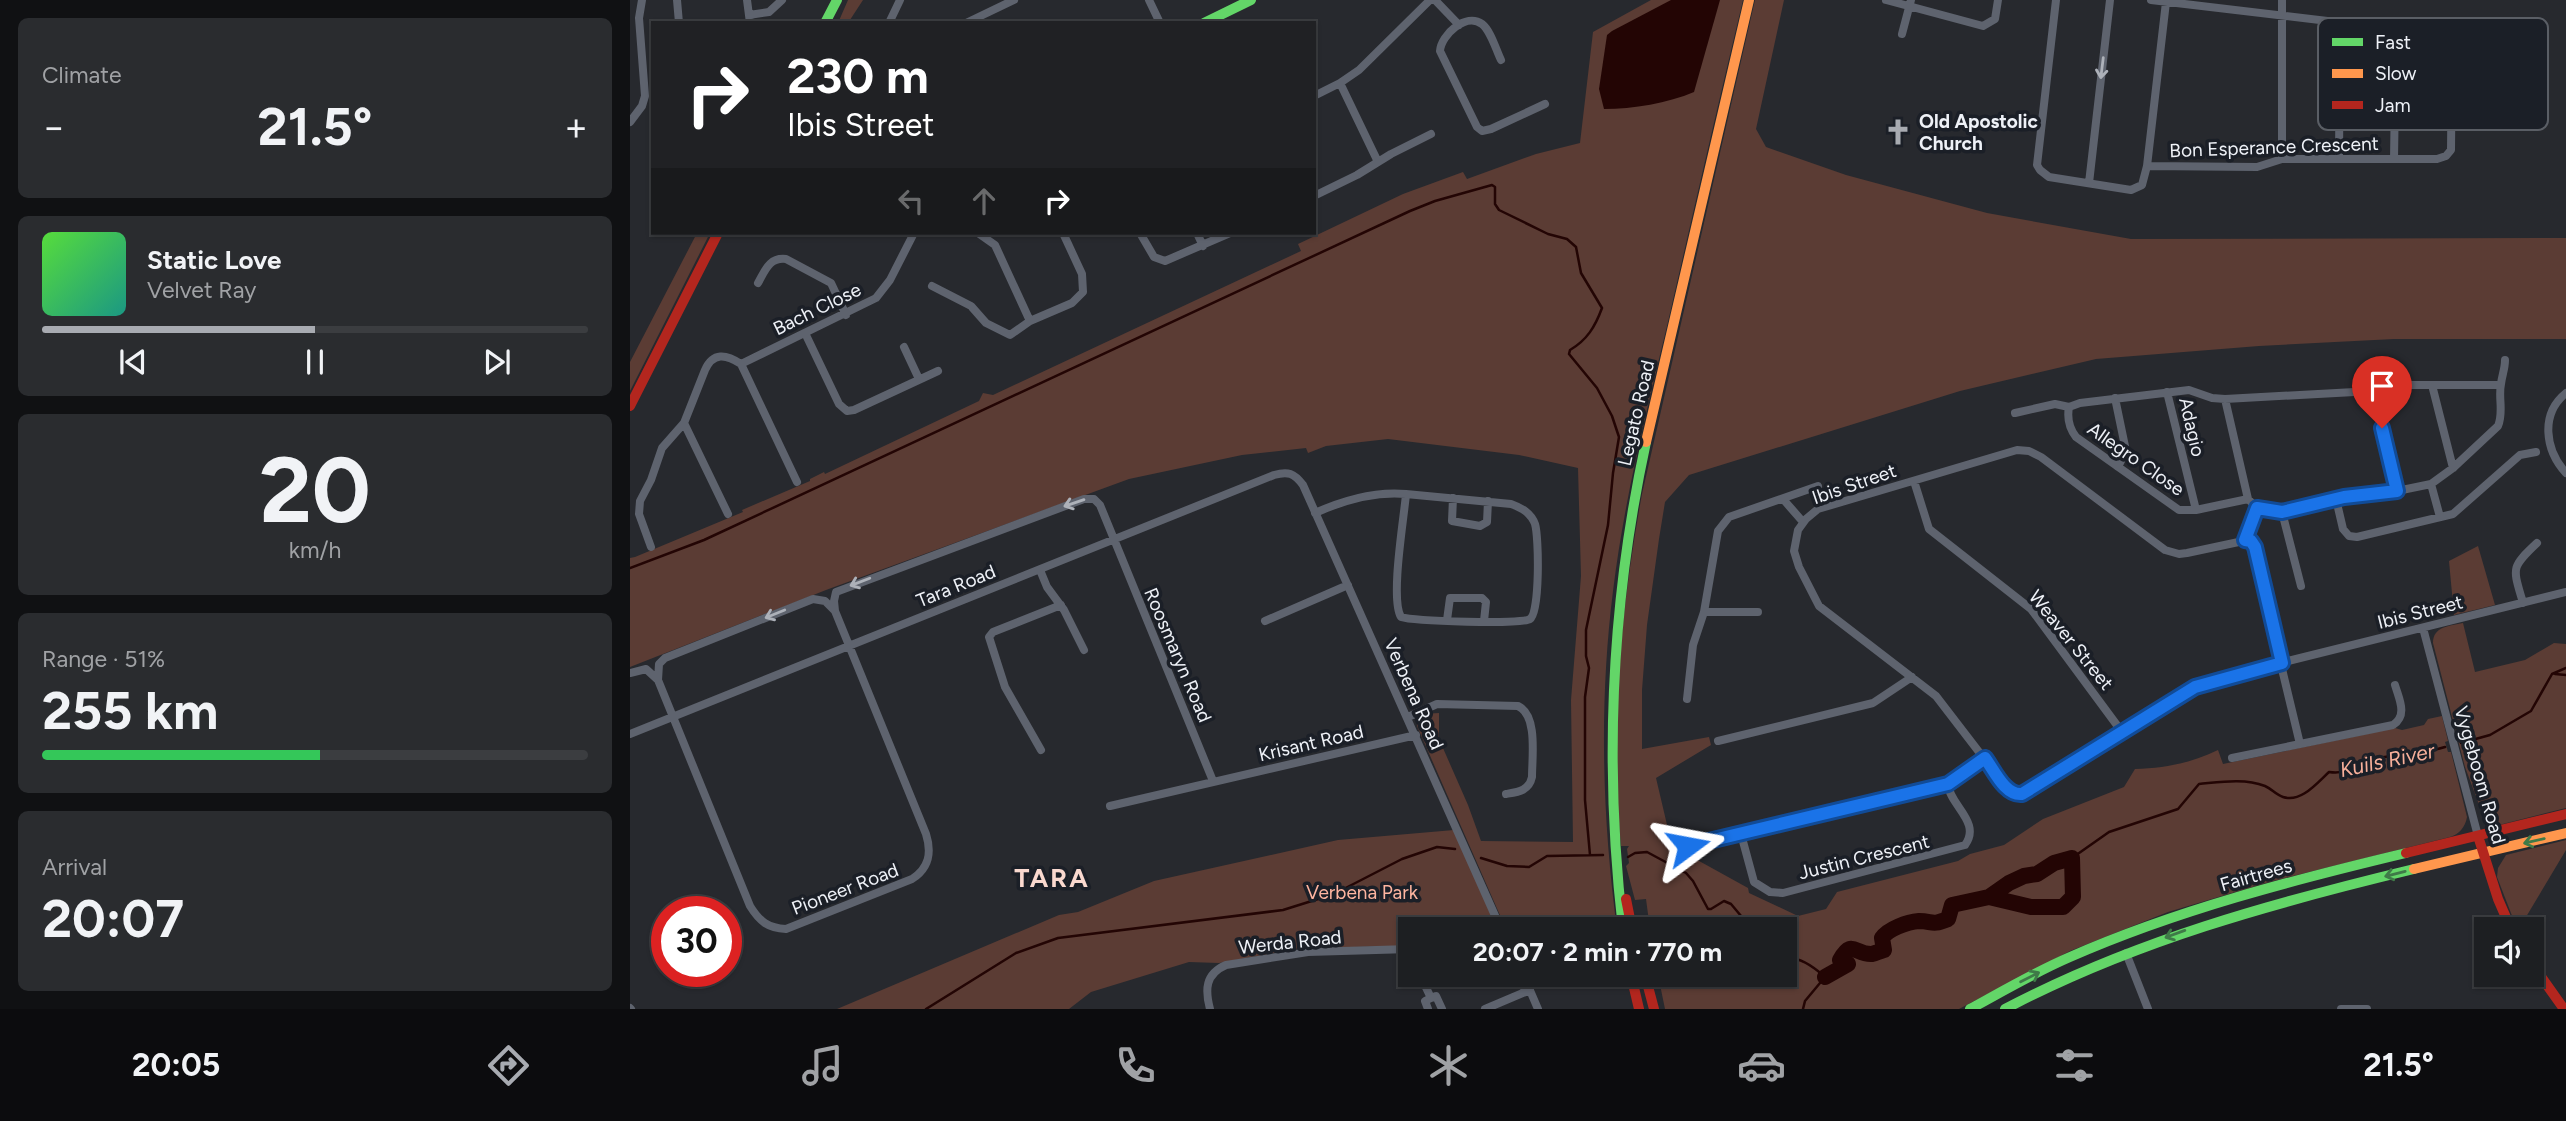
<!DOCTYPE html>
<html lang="en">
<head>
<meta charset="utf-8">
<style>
  body { margin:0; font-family:Figtree,sans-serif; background:#2a2c2f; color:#f1f3f6; height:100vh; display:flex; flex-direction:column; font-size:26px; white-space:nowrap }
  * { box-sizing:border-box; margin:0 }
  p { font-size:23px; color:#a0a2a5 }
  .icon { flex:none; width:38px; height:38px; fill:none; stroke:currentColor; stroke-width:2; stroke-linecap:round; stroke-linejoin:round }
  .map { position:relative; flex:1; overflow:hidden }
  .details { display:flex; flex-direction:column; gap:18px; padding:18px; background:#101113; width:630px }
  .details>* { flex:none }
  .hud { position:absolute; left:21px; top:21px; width:665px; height:214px; border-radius:0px; box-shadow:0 2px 5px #0004,0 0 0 2px #3b3d40; background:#202124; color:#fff; overflow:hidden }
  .buttons { position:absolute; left:1844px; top:917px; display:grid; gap:14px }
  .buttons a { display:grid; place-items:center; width:70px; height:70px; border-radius:0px; background:#1d1f22; box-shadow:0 2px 5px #0004,0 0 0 2px #3b3d40; font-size:35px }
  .speed { position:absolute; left:21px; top:896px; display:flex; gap:14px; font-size:35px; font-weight:700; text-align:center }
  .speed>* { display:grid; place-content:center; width:91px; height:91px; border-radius:50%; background:#1d1f22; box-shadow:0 2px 5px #0004,0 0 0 2px #3b3d40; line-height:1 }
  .speed .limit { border:10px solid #d22; background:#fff; color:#111 }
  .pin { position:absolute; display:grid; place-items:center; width:60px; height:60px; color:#fff; margin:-72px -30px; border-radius:50% 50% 50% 0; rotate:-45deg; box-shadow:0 0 7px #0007 }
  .pin .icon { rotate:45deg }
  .me { position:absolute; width:77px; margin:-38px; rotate:77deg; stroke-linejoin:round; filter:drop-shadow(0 0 5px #0008) }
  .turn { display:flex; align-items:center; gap:24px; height:147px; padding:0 21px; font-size:32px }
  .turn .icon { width:91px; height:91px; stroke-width:2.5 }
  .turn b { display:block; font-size:49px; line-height:60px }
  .lanes { display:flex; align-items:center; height:66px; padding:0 21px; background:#0003; justify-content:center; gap:35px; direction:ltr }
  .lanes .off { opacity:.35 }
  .big { font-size:52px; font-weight:700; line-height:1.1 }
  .details .tile { flex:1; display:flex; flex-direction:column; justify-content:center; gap:10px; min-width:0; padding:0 24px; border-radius:10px; background:#2a2c2f }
  .details .dial { align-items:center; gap:0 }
  .dial b { font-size:91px; line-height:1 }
  .song { display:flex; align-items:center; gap:21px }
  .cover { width:84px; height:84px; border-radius:10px; background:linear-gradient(135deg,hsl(110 70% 55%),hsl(170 70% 35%)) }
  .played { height:7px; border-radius:4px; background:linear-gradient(90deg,#a8abb1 50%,#3b3d40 50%) }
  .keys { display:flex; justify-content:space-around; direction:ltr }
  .heat { display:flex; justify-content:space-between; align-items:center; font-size:38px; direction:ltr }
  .charge { height:10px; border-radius:5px; background:linear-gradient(90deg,#34c759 51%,#3b3d40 0) }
  .trip { position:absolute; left:768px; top:917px; width:399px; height:70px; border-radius:0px; background:#1d1f22; box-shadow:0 2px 5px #0004,0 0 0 2px #3b3d40; font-weight:700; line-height:70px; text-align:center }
  .menu { display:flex; height:112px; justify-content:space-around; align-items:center; background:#0c0c0e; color:#a0a2a5 }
  .menu .icon { width:49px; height:49px }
  .menu .on { color:#a8abb1 }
  .menu b { font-size:32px; color:#f1f3f6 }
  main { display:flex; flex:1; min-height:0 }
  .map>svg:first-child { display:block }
</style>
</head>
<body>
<main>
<section class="details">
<div class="tile"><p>Climate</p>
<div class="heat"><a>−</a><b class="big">21.5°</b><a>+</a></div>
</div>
<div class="tile">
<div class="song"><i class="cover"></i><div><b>Static Love</b><p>Velvet Ray</p></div></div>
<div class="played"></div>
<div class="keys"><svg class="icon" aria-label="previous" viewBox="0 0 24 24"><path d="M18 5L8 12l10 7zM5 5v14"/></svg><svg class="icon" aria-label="pause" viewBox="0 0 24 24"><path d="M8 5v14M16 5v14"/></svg><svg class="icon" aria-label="next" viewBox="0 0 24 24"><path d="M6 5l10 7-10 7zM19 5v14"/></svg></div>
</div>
<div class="tile dial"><b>20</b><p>km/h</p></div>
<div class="tile"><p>Range · 51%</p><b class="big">255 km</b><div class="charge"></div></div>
<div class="tile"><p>Arrival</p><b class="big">20:07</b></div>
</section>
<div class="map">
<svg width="1936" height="1009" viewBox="0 0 1936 1009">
  <rect width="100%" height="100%" fill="#27292e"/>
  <!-- green -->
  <path fill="#5b3c34" d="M 218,0 L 233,0 L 218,23 L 208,23 Z
    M 1021,0 L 1113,0 C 1087,109 1062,217 1037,326 C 1016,413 994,501 983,591 C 969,703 972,817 987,929 L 876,929 L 787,726 L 787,719 L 793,714 L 809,713 L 809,739 L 838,805 L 851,841 L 943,842 L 941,700 L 951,576 L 948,468 L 889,455 L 758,439 L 696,446 L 678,453 L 676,448 L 612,455 L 499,479 L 196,590 L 0,667 L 0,558 L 5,557 L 113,512 L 112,510 L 180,481 L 180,479 L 194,472 L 195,474 L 349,401 L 353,393 L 363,395 L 671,251 L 668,244 L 773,194 L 833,172 L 837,179 L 906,154 L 950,143 L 963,32 Z
    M 1125,0 L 1154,0 L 1126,129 L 1136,147 L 1216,175 L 1357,213 L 1501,239 L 1936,238 L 1936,339 L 1764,339 L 1629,346 L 1466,359 L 1330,391 L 1059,475 L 1035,502 L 1029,539 L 1017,625 L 1012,690 L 1012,749 L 1079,737 L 1081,745 L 1026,778 L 1042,846 L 1118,888 L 1119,893 L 1168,916 L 1196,909 L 1207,892 L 1328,861 L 1340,854 L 1374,845 L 1413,819 L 1494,787 L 1505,769 C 1536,768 1561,763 1588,750 L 1593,764 L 1765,728 L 1772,730 L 1794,725 L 1798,719 L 1812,716 L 1818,741 L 1815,742 L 1818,752 L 1821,752 L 1837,817 C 1835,828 1829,834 1820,837 L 1639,882 L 1538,912 L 1440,951 L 1329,1009 L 1035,1009 L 1028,975 L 1155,975 L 1155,929 L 1020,929 L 1016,899 L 1005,900 L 996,866 L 999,863 L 997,849 L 999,846 L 991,846 C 979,729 991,609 1012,494 Z
    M 67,233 L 80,233 L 0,391 L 0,362 Z
    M 1848,546 L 1865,605 L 1824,615 L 1819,561 Z
    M 1833,623 L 1845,672 L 1895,660 L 1924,643 L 1936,644 L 1936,808 L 1869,825 L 1861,823 L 1854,818 L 1835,767 L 1803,643 C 1803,626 1820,626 1833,623 Z
    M 824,830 L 867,929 L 780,929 L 780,946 L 670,948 L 589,963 L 559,962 L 461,992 L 439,1009 L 207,1009 L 429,915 L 448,912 L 524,881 L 708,840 Z
    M 1936,840 L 1936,850 L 1893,922 L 1886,926 L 1867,877 L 1868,868 L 1876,855 Z"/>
  <!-- water -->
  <path fill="#230504" d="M 1041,0 L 1090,0 L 1064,92 C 1038,103 1003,109 974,109 L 969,89 L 977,35 L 982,31 Z"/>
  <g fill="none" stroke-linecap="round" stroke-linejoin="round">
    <!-- stream -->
    <path stroke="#230504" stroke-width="2.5" d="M 0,568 L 74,540 L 780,211 L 805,201 L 862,185 L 865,187 L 865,204 L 869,210 L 918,234 L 937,239 L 946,247 L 951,273 L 972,308 C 965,327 957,340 940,350 L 939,354 L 967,388 L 982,416 L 989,437 L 983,473 L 978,525 L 956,630 L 956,656 L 959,668 L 955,697 L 955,800 L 960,855
      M 1925,674 L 1936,675
      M 1831,743 L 1860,735 L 1901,711 L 1922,674 L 1936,668
      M 998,857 L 1005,853 L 1017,852 L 1056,873 L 1063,881 L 1078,909 L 1081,909 L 1094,901 L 1101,904 L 1122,929
      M 851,858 L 877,866 L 899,867 L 917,856 L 973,855
      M 1442,858 L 1479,832 L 1548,809 L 1569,784 C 1591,782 1614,778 1635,786 C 1642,789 1646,795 1653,797 C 1671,803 1687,783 1699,772 C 1719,775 1722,764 1739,760 C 1764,754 1790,755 1815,747
      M 1155,958 C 1169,956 1185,968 1195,977 L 1175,1001 L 1173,1009
      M 296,1009 L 386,953 L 428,938 L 653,910 L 704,894 L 772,859 L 807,847 L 825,849"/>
    <!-- river -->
    <path stroke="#230504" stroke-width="16" d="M 1195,977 L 1218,964 L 1210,960 C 1222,938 1225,955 1242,954 C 1246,953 1250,951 1254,950 L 1252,938 C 1258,929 1277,922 1289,921 C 1303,921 1301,926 1318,919 L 1322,905 L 1359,897 L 1401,907 L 1433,907 L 1443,897 L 1442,858 L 1424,863 L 1407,874 L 1394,876 L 1379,883 L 1359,897"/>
    <!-- street -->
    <path stroke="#5e636e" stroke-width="8" d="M 47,0 L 49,23
      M 117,0 L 120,23
      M 519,0 L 530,23
      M 805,0 L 829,25
      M 1256,0 L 1353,26 L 1365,19 L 1368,0
      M 1426,0 L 1407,165 L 1410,170 L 1419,177 L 1501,190 L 1512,185 L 1517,166 L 1536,2
      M 1652,0 L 1652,159
      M 119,15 L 139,12 L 152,0
      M 259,23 L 270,0
      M 336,23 L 384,0
      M 1272,34 L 1281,0
      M 871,60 C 866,50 861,31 852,24 C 836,12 811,35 810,51 L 847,127 L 852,131 L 861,129 L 915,104
      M 710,83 L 748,162
      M 684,96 L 710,83 L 729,70 L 800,0
      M 0,122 L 12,106 L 15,96 L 9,18 L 12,0
      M 1709,159 L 1710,22
      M 1764,159 L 1766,28
      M 1517,166 L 1627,167 L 1652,159 L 1807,159 L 1816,156 L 1821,150 L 1822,47 L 1819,38 L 1815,35 L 1521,0
      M 1459,183 L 1480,0
      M 684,196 L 727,175 L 761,154 L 801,134
      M 348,233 L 365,245 L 400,321
      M 510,233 L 524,257 L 535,261 L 600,233
      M 567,233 L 573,246
      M 128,283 C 135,271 139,257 156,259 L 201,283 L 216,315
      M 302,286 L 341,306 L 356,323 L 380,335 L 400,321 L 442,303 L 453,292 L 452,274 L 433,233
      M 175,333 L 209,404 L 217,411 L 224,410 L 308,371
      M 274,347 L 289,379
      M 111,364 L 246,298 L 260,280 L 284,233
      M 1802,385 L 1823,468
      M 1870,385 L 1774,385 L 1743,391 L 1595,399 L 1582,398 L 1559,390 L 1450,403 L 1439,407 C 1437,418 1439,428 1446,437 L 1549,510 L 1566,510 L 1618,499 L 1627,508 L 1652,512 L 1714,497 L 1767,491 L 1801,484 L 1823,468 L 1868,426 C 1874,412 1868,398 1871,384 C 1872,375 1875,369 1875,360
      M 1743,391 L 1767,491
      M 1537,392 L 1566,510
      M 1936,393 C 1910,414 1915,450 1936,473
      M 1485,398 L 1496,451 L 1488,467
      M 1595,399 L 1618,499
      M 1385,413 L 1425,404 L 1439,407
      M 54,423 L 98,514
      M 1284,481 L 1299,529 L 1401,609 L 1492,732
      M 1801,484 L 1810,517
      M 823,498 L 822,521 L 850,526 L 857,522 L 858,501
      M 1153,499 L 1173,522
      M 1706,499 L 1713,529 L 1719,536 L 1727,537 L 1823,514 L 1890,455 L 1906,452
      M 1652,512 L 1671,586
      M 685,513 C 714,500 744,491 776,494 L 881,504 C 892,508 901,513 905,524 C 909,537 910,613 900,619 C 892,625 783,621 771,617 C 760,599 774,518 776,494
      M 1615,539 L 1627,508
      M 21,547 L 9,514 L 10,501 L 21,480 L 32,448 L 54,423 L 75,370 C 83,352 96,354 111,364 L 167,482
      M 410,570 L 417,587 L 434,610 L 454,650
      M 1893,603 C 1883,568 1880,568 1907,543
      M 205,611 L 195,601 L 183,599 L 35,658 L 29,664 L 28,680 L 120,906 C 130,922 138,928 156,929 L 282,879 C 299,868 302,853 296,834 L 205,611 L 204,601 L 206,592 L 454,499 L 464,499 L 470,505 L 583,781
      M 1074,612 L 1128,612
      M 817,620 L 820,598 L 852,598 L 856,602 L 854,621
      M 635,621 L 718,585
      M 1793,628 L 1848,836
      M 0,673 L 16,669 L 28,680
      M 1057,699 L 1063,645 L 1074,612 L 1088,531 L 1099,517 L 1188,486
      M 778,717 L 807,704 L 888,706 C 908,715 902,757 902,777 C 899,791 888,792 876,794
      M 0,734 L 644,475 C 658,471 664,473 673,485 L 871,929
      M 1088,741 L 1243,703 L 1282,677
      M 1670,744 L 1652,669 L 1651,655 L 1625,547 L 1618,540 L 1557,553 L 1549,554 L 1535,550 L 1411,457 L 1399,451 L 1387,450 L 1188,509 L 1176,519 L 1168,530 L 1164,551 L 1169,567 L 1189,606 L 1306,696 L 1379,791 L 1386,795 L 1396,793 L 1557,691 L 1576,682 L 1644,664 L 1658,661 L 1936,592
      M 411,750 L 375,687 L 359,637 L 363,632 L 431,605
      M 1602,758 L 1763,725 C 1778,715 1769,699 1765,685
      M 480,806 L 786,735
      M 1111,834 L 1124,882 L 1140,892 L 1153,893 L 1335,845 C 1352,822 1319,805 1318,784
      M 1058,846 L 1318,784 L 1355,758
      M 1496,953 L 1518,1009
      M 790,975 L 801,998
      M 884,975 L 890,985 L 899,988
      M 897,975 L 899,988 L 908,1009
      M 801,998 L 806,996 L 812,1009
      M 0,1008 L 1,1009
      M 580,1009 C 575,990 575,974 596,965 L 678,952 L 780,949
      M 798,1009 L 795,1001 L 801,998
      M 855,1009 L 900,990
      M 1711,1009 L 1737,1009"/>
    <!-- fast -->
    <path stroke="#63d668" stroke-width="10" d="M 195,23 L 207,0
      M 574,23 L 621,0
      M 993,929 C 974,766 981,603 1016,442
      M 1340,1009 C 1373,991 1405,972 1440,957 C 1547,910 1663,880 1776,853
      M 1375,1009 C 1504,941 1643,903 1784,869"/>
    <!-- slow -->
    <path stroke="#ff974d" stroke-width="10" d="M 1016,442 L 1119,0
      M 1784,869 L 1936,833"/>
    <!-- jam -->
    <path stroke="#b3261e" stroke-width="10" d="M 0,406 L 88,233
      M 1848,836 L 1868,899 L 1881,929
      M 1776,853 L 1936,814
      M 996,899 L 1002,929
      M 1902,964 L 1934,1009
      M 1001,975 L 1009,1009
      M 1015,975 L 1024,1009"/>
  </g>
  <!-- one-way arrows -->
  <defs><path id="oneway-shaft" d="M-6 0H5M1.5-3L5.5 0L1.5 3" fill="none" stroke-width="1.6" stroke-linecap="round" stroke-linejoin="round" transform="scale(1.75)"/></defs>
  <g stroke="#adb1b9">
    <use href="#oneway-shaft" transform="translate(1472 68) rotate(97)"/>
    <use href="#oneway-shaft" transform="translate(444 503) rotate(161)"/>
    <use href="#oneway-shaft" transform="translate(230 582) rotate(159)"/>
    <use href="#oneway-shaft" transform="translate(145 614) rotate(158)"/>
  </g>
  <g stroke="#3f7a48">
    <use href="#oneway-shaft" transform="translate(1904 841) rotate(167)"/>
    <use href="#oneway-shaft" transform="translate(1765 874) rotate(166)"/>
    <use href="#oneway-shaft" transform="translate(1545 934) rotate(160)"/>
    <use href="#oneway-shaft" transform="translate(1400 977) rotate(-27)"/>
  </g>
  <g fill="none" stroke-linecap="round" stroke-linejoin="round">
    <!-- route casing -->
    <g stroke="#114b97" stroke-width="18">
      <path id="route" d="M 1058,846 L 1318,784 L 1355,758 C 1364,770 1375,796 1392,794 L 1565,687 L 1652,663 L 1625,547 L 1621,541 L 1615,540 L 1627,508 L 1652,512 L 1714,497 L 1767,491 L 1752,428"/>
    </g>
    <!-- route -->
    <use href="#route" stroke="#1a73e8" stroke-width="12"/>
  </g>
  <!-- icons -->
  <defs>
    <g id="church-bare" transform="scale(2.1)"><path d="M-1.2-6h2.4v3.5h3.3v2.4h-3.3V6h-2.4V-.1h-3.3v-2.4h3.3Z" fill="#a8abb1" stroke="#1b1f27" stroke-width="2.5" paint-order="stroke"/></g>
  </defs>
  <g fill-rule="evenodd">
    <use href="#church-bare" x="1268" y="132"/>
  </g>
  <g text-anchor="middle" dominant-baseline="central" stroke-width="7" stroke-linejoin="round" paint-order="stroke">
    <!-- poi labels -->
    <g font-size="19" font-weight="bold" fill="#eef1f7" stroke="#1b1f27" text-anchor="start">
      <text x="1289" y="121">Old Apostolic<tspan x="1289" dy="22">Church</tspan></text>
    </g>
    <!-- street labels -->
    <g font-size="19" fill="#eef1f7" stroke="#1b1f27">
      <text transform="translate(1644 147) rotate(-2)">Bon Esperance Crescent</text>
      <text transform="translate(187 309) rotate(-26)">Bach Close</text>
      <text transform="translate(1006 413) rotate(-77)">Legato Road</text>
      <text transform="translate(1562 427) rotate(77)">Adagio</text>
      <text transform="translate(1506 459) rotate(35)">Allegro Close</text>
      <text transform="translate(1224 484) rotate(-19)">Ibis Street</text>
      <text transform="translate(326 586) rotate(-22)">Tara Road</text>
      <text transform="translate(1790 612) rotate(-14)">Ibis Street</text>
      <text transform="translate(1441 640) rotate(51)">Weaver Street</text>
      <text transform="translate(548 655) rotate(67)">Roosmaryn Road</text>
      <text transform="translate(784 694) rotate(66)">Verbena Road</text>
      <text transform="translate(681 743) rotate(-13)">Krisant Road</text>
      <text transform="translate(1850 775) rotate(74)">Vygeboom Road</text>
      <text transform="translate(1234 857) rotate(-14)">Justin Crescent</text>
      <text transform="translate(1626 875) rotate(-16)">Fairtrees</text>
      <text transform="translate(215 889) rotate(-21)">Pioneer Road</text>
      <text transform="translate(660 942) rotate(-6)">Werda Road</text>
    </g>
    <!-- park labels -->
    <g font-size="19" fill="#feb5a0" stroke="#1b1f27">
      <text x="732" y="892">Verbena Park</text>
    </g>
    <!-- water labels -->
    <g font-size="21" font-style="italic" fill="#f8b09b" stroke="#1b1f27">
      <text transform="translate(1757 760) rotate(-12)">Kuils River</text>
    </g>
    <!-- district labels -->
    <g font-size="26" font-weight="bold" letter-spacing="2" fill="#fad9cf" stroke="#1b1f27">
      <text x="422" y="878">TARA</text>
    </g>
  </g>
  <!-- legend -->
  <rect x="1688" y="18" width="230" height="112" rx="10" fill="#1b1f27" stroke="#5a5e65" stroke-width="2"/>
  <rect x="1702" y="38" width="31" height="8" fill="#63d668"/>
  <rect x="1702" y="69" width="31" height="9" fill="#ff974d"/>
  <rect x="1702" y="101" width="31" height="8" fill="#b3261e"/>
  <g font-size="19" fill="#eef1f7">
    <text x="1745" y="49">Fast</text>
    <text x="1745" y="80">Slow</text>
    <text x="1745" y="112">Jam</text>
  </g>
</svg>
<div class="buttons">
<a><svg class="icon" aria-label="sound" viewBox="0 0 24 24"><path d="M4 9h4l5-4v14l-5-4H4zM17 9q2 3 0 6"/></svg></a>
</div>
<div class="speed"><div class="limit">30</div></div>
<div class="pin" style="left:1752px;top:428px;background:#d93025"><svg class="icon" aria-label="arrive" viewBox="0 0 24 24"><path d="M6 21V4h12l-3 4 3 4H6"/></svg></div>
<svg class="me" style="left:1058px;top:846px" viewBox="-20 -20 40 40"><path d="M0-17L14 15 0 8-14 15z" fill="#1a73e8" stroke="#fff" stroke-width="4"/></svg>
<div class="trip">20:07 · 2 min · 770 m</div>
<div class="hud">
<div class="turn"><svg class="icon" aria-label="right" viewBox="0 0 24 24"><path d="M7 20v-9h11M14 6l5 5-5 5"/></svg><div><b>230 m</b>Ibis Street</div></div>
<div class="lanes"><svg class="icon off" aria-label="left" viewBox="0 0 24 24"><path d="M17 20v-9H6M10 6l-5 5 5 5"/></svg><svg class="icon off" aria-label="ahead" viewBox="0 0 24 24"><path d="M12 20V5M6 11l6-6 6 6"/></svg><svg class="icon" aria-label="right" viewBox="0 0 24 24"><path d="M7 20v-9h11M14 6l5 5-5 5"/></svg></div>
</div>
</div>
</main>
<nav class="menu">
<b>20:05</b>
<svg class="icon on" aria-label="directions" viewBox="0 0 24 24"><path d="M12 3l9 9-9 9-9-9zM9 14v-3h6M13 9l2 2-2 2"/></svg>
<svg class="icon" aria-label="music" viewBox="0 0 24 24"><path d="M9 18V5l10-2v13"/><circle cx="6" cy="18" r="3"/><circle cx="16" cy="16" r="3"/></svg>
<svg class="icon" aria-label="phone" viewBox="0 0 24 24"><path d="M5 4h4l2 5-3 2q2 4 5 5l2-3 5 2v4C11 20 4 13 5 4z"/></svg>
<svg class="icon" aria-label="climate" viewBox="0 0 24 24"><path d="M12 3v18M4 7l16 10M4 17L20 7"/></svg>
<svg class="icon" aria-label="car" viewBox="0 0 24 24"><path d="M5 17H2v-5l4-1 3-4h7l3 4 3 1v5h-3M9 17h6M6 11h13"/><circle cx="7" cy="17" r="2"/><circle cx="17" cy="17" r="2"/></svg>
<svg class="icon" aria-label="filters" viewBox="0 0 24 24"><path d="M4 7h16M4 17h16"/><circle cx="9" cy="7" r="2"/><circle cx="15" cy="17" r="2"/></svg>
<b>21.5°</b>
</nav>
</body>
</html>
